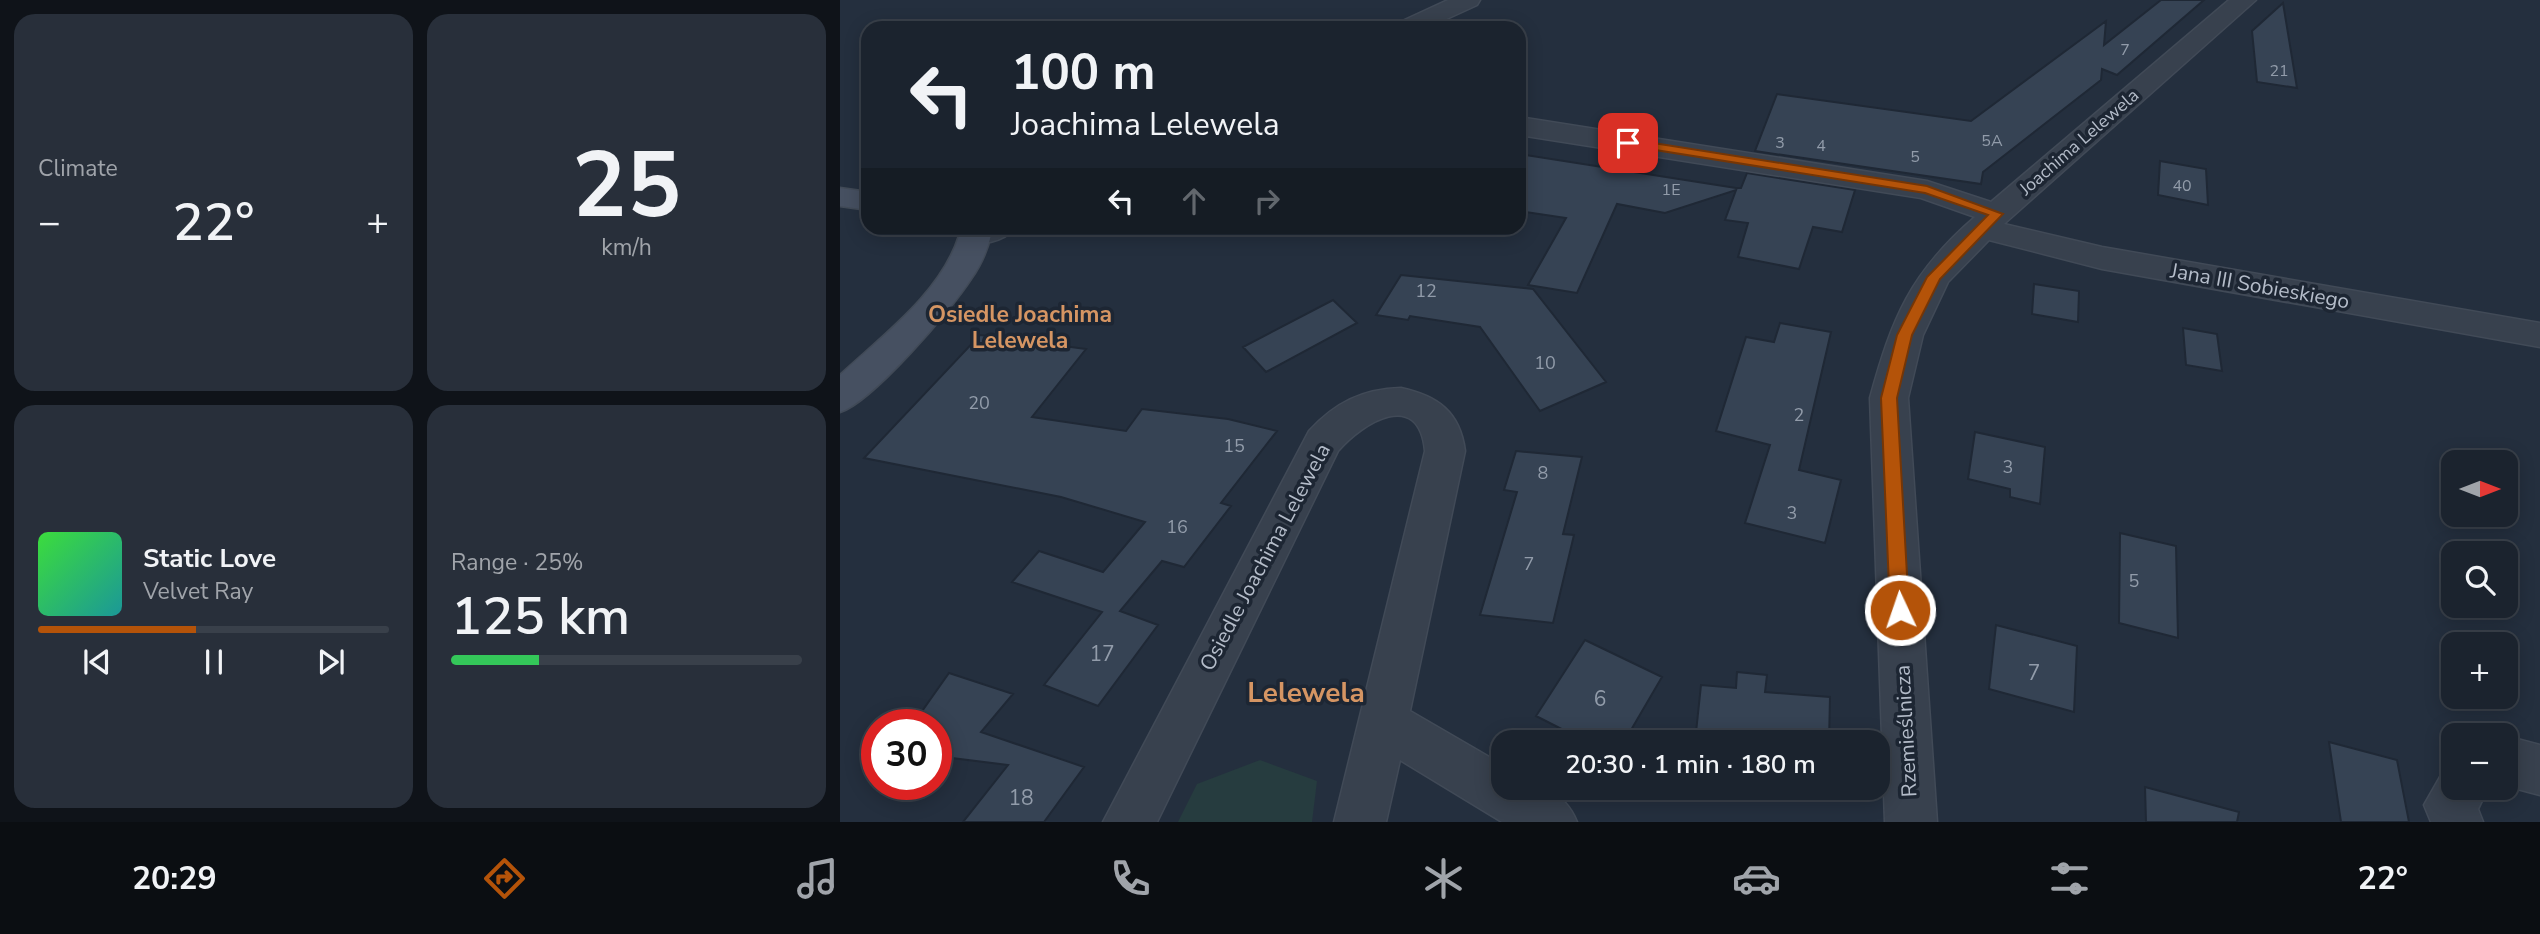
<!DOCTYPE html>
<html lang="en">
<head>
<meta charset="utf-8">
<style>
  body { margin:0; font-family:"Nunito Sans",sans-serif; background:#282f3a; color:#f1f3f6; height:100vh; display:flex; flex-direction:column; font-size:26px; white-space:nowrap }
  * { box-sizing:border-box; margin:0 }
  p { font-size:23px; color:#a0a4aa }
  .icon { flex:none; width:38px; height:38px; fill:none; stroke:currentColor; stroke-width:2; stroke-linecap:round; stroke-linejoin:round }
  .map { position:relative; flex:1; overflow:hidden }
  .drawer { display:flex; flex-direction:column; gap:14px; padding:14px; background:#0f1319; width:840px }
  .drawer>* { flex:none }
  .hud { position:absolute; left:21px; top:21px; width:665px; height:214px; border-radius:21px; box-shadow:0 4px 18px #0003,0 0 0 2px #39404a; background:#1b232e; color:#f1f3f6; overflow:hidden }
  .needle { width:46px; rotate:90deg }
  .buttons { position:absolute; left:1601px; top:450px; display:grid; gap:14px }
  .buttons a { display:grid; place-items:center; width:77px; height:77px; border-radius:14px; background:#1b232e; box-shadow:0 4px 18px #0003,0 0 0 2px #39404a; font-size:35px }
  .speed { position:absolute; left:21px; top:709px; display:flex; gap:14px; font-size:35px; font-weight:700; text-align:center }
  .speed>* { display:grid; place-content:center; width:91px; height:91px; border-radius:50%; background:#1b232e; box-shadow:0 4px 18px #0003,0 0 0 2px #39404a; line-height:1 }
  .speed .limit { border:10px solid #d22; background:#fff; color:#111 }
  .pin { position:absolute; display:grid; place-items:center; width:60px; height:60px; color:#fff; margin:-30px; border-radius:14px; box-shadow:0 4px 10px #0006 }
  .me { position:absolute; width:77px; margin:-38px; rotate:357deg; stroke-linejoin:round; filter:drop-shadow(0 0 5px #0008) }
  .turn { display:flex; align-items:center; gap:24px; height:147px; padding:0 35px; font-size:32px }
  .turn .icon { width:91px; height:91px; stroke-width:2.5 }
  .turn b { display:block; font-size:49px; line-height:60px }
  .lanes { display:flex; align-items:center; height:66px; padding:0 35px; background:#0003; justify-content:center; gap:35px; direction:ltr }
  .lanes .off { opacity:.35 }
  .big { font-size:52px; font-weight:600; line-height:1.1 }
  .drawer .widget { flex:1; display:flex; flex-direction:column; justify-content:center; gap:10px; min-width:0; padding:0 24px; border-radius:21px; background:#282f3a }
  .drawer .dial { align-items:center; gap:0 }
  .dial b { font-size:91px; line-height:1 }
  .song { display:flex; align-items:center; gap:21px }
  .cover { width:84px; height:84px; border-radius:10px; background:linear-gradient(135deg,hsl(120 70% 55%),hsl(180 70% 35%)) }
  .played { height:7px; border-radius:4px; background:linear-gradient(90deg,#b45309 45%,#39404a 45%) }
  .keys { display:flex; justify-content:space-around; direction:ltr }
  .heat { display:flex; justify-content:space-between; align-items:center; font-size:38px; direction:ltr }
  .charge { height:10px; border-radius:5px; background:linear-gradient(90deg,#34c759 25%,#39404a 0) }
  .drawer .tiles { flex:1; display:grid; gap:14px; grid-template-columns:repeat(2,1fr) }
  .trip { position:absolute; left:651px; top:730px; width:399px; height:70px; border-radius:21px; background:#1b232e; box-shadow:0 4px 18px #0003,0 0 0 2px #39404a; font-weight:600; line-height:70px; text-align:center }
  .menu { display:flex; height:112px; justify-content:space-around; align-items:center; background:#0b0e12; color:#a0a4aa }
  .menu .icon { width:49px; height:49px }
  .menu .selected { color:#b45309 }
  .menu b { font-size:32px; color:#f1f3f6 }
  main { display:flex; flex:1; min-height:0 }
  .map>svg:first-child { display:block }
</style>
</head>
<body>
<main>
<section class="drawer">
<div class="tiles">
<div class="widget"><p>Climate</p>
<div class="heat"><a>−</a><b class="big">22°</b><a>+</a></div>
</div>
<div class="widget dial"><b>25</b><p>km/h</p></div>
<div class="widget">
<div class="song"><i class="cover"></i><div><b>Static Love</b><p>Velvet Ray</p></div></div>
<div class="played"></div>
<div class="keys"><svg class="icon" aria-label="previous" viewBox="0 0 24 24"><path d="M18 5L8 12l10 7zM5 5v14"/></svg><svg class="icon" aria-label="pause" viewBox="0 0 24 24"><path d="M8 5v14M16 5v14"/></svg><svg class="icon" aria-label="next" viewBox="0 0 24 24"><path d="M6 5l10 7-10 7zM19 5v14"/></svg></div>
</div>
<div class="widget"><p>Range · 25%</p><b class="big">125 km</b><div class="charge"></div></div>
</div>
</section>
<div class="map">
<svg width="1700" height="822" viewBox="0 0 1700 822">
  <rect width="100%" height="100%" fill="#242f3e"/>
  <!-- green -->
  <path fill="#263c3f" d="M 420,760 L 477,781 L 472,822 L 338,822 L 357,784 Z"/>
  <!-- building -->
  <path fill="#364354" stroke="#1f2835" stroke-width="2" d="M 1321,0 L 1364,0 L 1277,75 L 1262,69 L 1261,80 L 1143,172 L 1141,184 L 915,151 L 937,94 L 1131,121 L 1266,21 L 1264,45 Z
    M 1443,3 L 1457,88 L 1417,82 L 1412,31 Z
    M 679,154 L 896,188 L 901,188 L 907,173 L 1015,190 L 1002,232 L 973,227 L 959,269 L 898,257 L 908,223 L 885,220 L 896,190 L 825,213 L 777,204 L 737,293 L 688,285 L 726,218 L 679,211 Z
    M 1320,161 L 1366,169 L 1368,205 L 1318,195 Z
    M 561,275 L 693,289 L 766,382 L 700,411 L 640,327 L 570,316 L 568,320 L 536,315 Z
    M 1194,284 L 1239,291 L 1238,322 L 1192,314 Z
    M 493,300 L 517,323 L 426,372 L 403,347 Z
    M 940,323 L 991,332 L 959,470 L 1001,480 L 985,543 L 905,523 L 930,445 L 876,431 L 906,337 L 934,342 Z
    M 1343,328 L 1377,334 L 1382,371 L 1346,365 Z
    M 140,335 L 246,349 L 192,417 L 286,431 L 302,409 L 388,419 L 437,431 L 381,503 L 391,506 L 344,567 L 322,561 L 280,611 L 318,625 L 258,706 L 204,685 L 262,612 L 172,582 L 199,551 L 263,572 L 305,522 L 221,497 L 24,458 Z
    M 1135,432 L 1205,447 L 1200,504 L 1170,497 L 1170,489 L 1128,479 Z
    M 676,451 L 742,457 L 723,534 L 734,535 L 713,623 L 640,615 L 677,492 L 664,490 Z
    M 1280,533 L 1336,546 L 1338,638 L 1279,623 Z
    M 1156,625 L 1237,646 L 1234,712 L 1149,689 Z
    M 745,640 L 822,677 L 784,742 L 747,742 L 696,716 Z
    M 897,672 L 927,675 L 925,692 L 990,697 L 989,742 L 855,742 L 861,685 L 896,688 Z
    M 109,673 L 173,694 L 141,732 L 244,767 L 204,822 L 123,822 L 168,765 L 96,756 L 96,724 L 73,724 Z
    M 1489,742 L 1557,760 L 1569,822 L 1501,822 Z
    M 1305,787 L 1399,812 L 1397,822 L 1306,822 Z"/>
  <g fill="none" stroke-linecap="round" stroke-linejoin="round">
    <!-- minor casing -->
    <g stroke="#414a57" stroke-width="3">
      <path id="minor" d="M 1389,0 L 1416,0 L 1164,224 L 1262,247 L 1700,323 L 1700,347 L 1262,269 L 1149,240 L 1108,282 L 1083,335 L 1068,398 L 1097,822 L 1045,822 L 1030,398 C 1052,318 1070,273 1135,217 L 1081,198 L 679,135 L 679,117 L 1087,181 L 1151,202 Z
        M 561,388 C 598,396 620,412 625,451 L 570,711 L 663,765 L 663,788 C 698,788 722,786 737,822 L 662,822 L 560,760 L 546,822 L 494,822 L 585,451 C 579,388 523,422 498,451 L 317,822 L 263,822 L 469,431 C 495,403 522,389 561,388 Z
        M 1666,736 L 1700,745 L 1700,795 L 1666,786 Z
        M 1614,766 L 1614,788 L 1648,788 L 1638,809 L 1643,822 L 1591,822 L 1584,805 L 1604,770 Z"/>
    </g>
    <!-- tertiary casing -->
    <g stroke="#414a57" stroke-width="3">
      <path id="tertiary" d="M 608,0 L 640,0 L 637,5 L 587,28 L 554,28 L 558,23 Z
        M 124,228 L 174,228 C 165,242 139,246 124,242 L 119,235 Z"/>
    </g>
    <!-- secondary casing -->
    <g stroke="#414a57" stroke-width="3">
      <path id="secondary" d="M 0,188 L 28,192 L 28,210 L 0,206 Z
        M 113,228 L 146,228 L 151,235 C 147,251 141,265 131,279 C 111,310 32,402 0,412 L 0,375 C 42,336 101,293 119,236 Z"/>
    </g>
    <!-- minor -->
    <use href="#minor" fill="#38414e" fill-rule="evenodd"/>
    <!-- tertiary -->
    <use href="#tertiary" fill="#38414e" fill-rule="evenodd"/>
    <!-- secondary -->
    <use href="#secondary" fill="#465061" fill-rule="evenodd"/>
  </g>
  <!-- route -->
  <path fill="#b45309" stroke="#753606" stroke-width="2" d="M 788,139 L 1087,186 L 1163,214 L 1100,279 L 1072,335 L 1057,398 L 1069,610 L 1066,616 L 1053,616 L 1050,610 L 1041,398 L 1057,335 L 1087,277 L 1148,215 L 1085,193 L 784,145 L 782,143 Z"/>
  <g text-anchor="middle" dominant-baseline="central" stroke-width="7" stroke-linejoin="round" paint-order="stroke">
    <!-- far-number labels -->
    <g font-size="16" fill="#929caa">
      <text x="1285" y="50">7</text>
      <text x="1439" y="71">21</text>
      <text x="1152" y="141">5A</text>
      <text x="940" y="143">3</text>
      <text x="981" y="146">4</text>
      <text x="1075" y="157">5</text>
      <text x="1342" y="186">40</text>
      <text x="831" y="190">1E</text>
    </g>
    <!-- far-street labels -->
    <g font-size="18" fill="#b4bcc9" stroke="#1d2633">
      <text transform="translate(1239 142) rotate(-41)">Joachima Lelewela</text>
    </g>
    <!-- number labels -->
    <g font-size="18" fill="#929caa">
      <text x="586" y="291">12</text>
      <text x="705" y="363">10</text>
      <text x="139" y="403">20</text>
      <text x="959" y="415">2</text>
      <text x="394" y="446">15</text>
      <text x="1168" y="467">3</text>
      <text x="703" y="473">8</text>
      <text x="952" y="513">3</text>
      <text x="337" y="527">16</text>
      <text x="689" y="564">7</text>
      <text x="1294" y="581">5</text>
    </g>
    <!-- street labels -->
    <g font-size="21" fill="#b4bcc9" stroke="#1d2633">
      <text transform="translate(1420 286) rotate(10)">Jana III Sobieskiego</text>
      <text transform="translate(425 557) rotate(-62)">Osiedle Joachima Lelewela</text>
      <text transform="translate(1066 731) rotate(-93)">Rzemieślnicza</text>
    </g>
    <!-- near-number labels -->
    <g font-size="21" fill="#929caa">
      <text x="262" y="654">17</text>
      <text x="1194" y="673">7</text>
      <text x="760" y="699">6</text>
      <text x="181" y="798">18</text>
    </g>
    <!-- neighbourhood labels -->
    <g font-size="23" font-weight="bold" fill="#d59563" stroke="#1d2633">
      <text x="180" y="314">Osiedle Joachima<tspan x="180" dy="26">Lelewela</tspan></text>
    </g>
    <!-- near-neighbourhood labels -->
    <g font-size="28" font-weight="bold" fill="#d59563" stroke="#1d2633">
      <text x="466" y="693">Lelewela</text>
    </g>
  </g>
</svg>
<div class="buttons">
<a><svg class="needle" viewBox="-14 -14 28 28"><path d="M0-13l5 13h-10z" fill="#e53935"/><path d="M0 13l5-13h-10z" fill="#a0a4aa"/></svg></a>
<a><svg class="icon" aria-label="search" viewBox="0 0 24 24"><circle cx="10" cy="10" r="6"/><path d="M15 15l6 6"/></svg></a>
<a>+</a>
<a>−</a>
</div>
<div class="speed"><div class="limit">30</div></div>
<div class="pin" style="left:788px;top:143px;background:#d93025"><svg class="icon" aria-label="arrive" viewBox="0 0 24 24"><path d="M6 21V4h12l-3 4 3 4H6"/></svg></div>
<svg class="me" style="left:1060px;top:610px" viewBox="-20 -20 40 40"><circle r="17" fill="#b45309" stroke="#fff" stroke-width="3"/><path d="M0-11L8 9 0 5-8 9z" fill="#fff"/></svg>
<div class="trip">20:30 · 1 min · 180 m</div>
<div class="hud">
<div class="turn"><svg class="icon" aria-label="left" viewBox="0 0 24 24"><path d="M17 20v-9H6M10 6l-5 5 5 5"/></svg><div><b>100 m</b>Joachima Lelewela</div></div>
<div class="lanes"><svg class="icon" aria-label="left" viewBox="0 0 24 24"><path d="M17 20v-9H6M10 6l-5 5 5 5"/></svg><svg class="icon off" aria-label="ahead" viewBox="0 0 24 24"><path d="M12 20V5M6 11l6-6 6 6"/></svg><svg class="icon off" aria-label="right" viewBox="0 0 24 24"><path d="M7 20v-9h11M14 6l5 5-5 5"/></svg></div>
</div>
</div>
</main>
<nav class="menu">
<b>20:29</b>
<svg class="icon selected" aria-label="directions" viewBox="0 0 24 24"><path d="M12 3l9 9-9 9-9-9zM9 14v-3h6M13 9l2 2-2 2"/></svg>
<svg class="icon" aria-label="music" viewBox="0 0 24 24"><path d="M9 18V5l10-2v13"/><circle cx="6" cy="18" r="3"/><circle cx="16" cy="16" r="3"/></svg>
<svg class="icon" aria-label="phone" viewBox="0 0 24 24"><path d="M5 4h4l2 5-3 2q2 4 5 5l2-3 5 2v4C11 20 4 13 5 4z"/></svg>
<svg class="icon" aria-label="climate" viewBox="0 0 24 24"><path d="M12 3v18M4 7l16 10M4 17L20 7"/></svg>
<svg class="icon" aria-label="car" viewBox="0 0 24 24"><path d="M5 17H2v-5l4-1 3-4h7l3 4 3 1v5h-3M9 17h6M6 11h13"/><circle cx="7" cy="17" r="2"/><circle cx="17" cy="17" r="2"/></svg>
<svg class="icon" aria-label="filters" viewBox="0 0 24 24"><path d="M4 7h16M4 17h16"/><circle cx="9" cy="7" r="2"/><circle cx="15" cy="17" r="2"/></svg>
<b>22°</b>
</nav>
</body>
</html>
